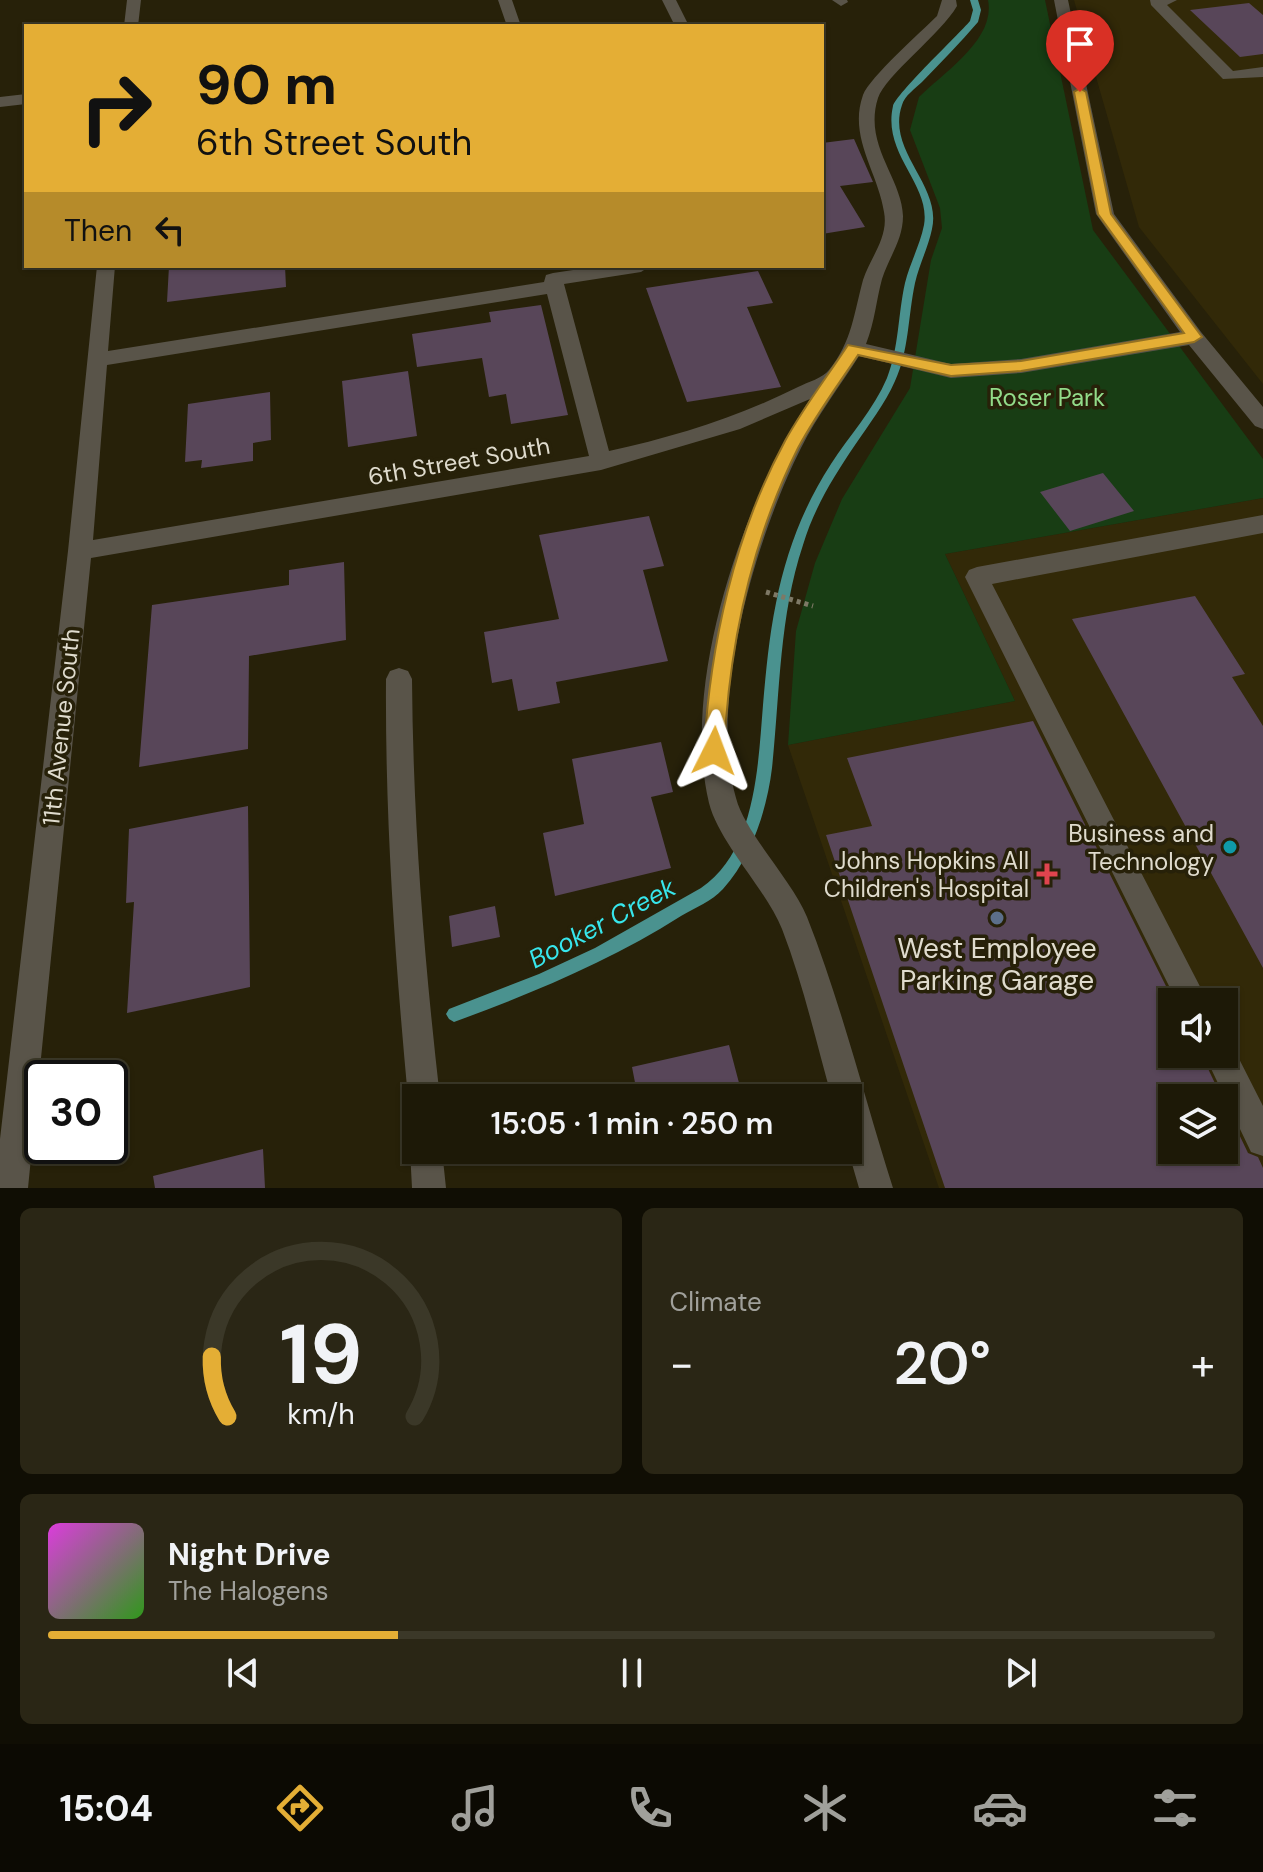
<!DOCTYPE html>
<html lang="en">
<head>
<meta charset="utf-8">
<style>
  body { margin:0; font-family:"DM Sans",sans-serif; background:#2a2615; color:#f1f3f6; height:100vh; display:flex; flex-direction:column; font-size:30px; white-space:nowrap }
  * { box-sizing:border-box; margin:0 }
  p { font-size:26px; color:#a0a09b }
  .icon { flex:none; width:44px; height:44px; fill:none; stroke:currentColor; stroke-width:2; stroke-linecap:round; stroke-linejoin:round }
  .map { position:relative; height:1188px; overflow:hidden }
  .side { display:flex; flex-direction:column; gap:20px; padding:20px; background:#100e04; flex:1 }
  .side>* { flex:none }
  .hud { position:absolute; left:24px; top:24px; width:800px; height:244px; border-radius:0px; box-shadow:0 2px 6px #0004,0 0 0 2px #3b3828; background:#e4ae35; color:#111; overflow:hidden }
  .controls { position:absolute; left:1158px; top:988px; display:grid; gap:16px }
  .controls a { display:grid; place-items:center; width:80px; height:80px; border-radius:0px; background:#1d1907; box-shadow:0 2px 6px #0004,0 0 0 2px #3b3828; font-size:40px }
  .speed { position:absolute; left:24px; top:1060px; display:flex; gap:16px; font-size:40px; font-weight:700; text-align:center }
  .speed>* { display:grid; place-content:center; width:104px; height:104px; border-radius:50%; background:#1d1907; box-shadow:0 2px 6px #0004,0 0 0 2px #3b3828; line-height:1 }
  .speed .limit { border:4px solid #111; border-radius:12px; background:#fff; color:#111 }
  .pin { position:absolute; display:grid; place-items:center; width:68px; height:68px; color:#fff; margin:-82px -34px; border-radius:50% 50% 50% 0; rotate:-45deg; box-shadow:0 0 8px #0007 }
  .pin .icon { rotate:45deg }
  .me { position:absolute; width:88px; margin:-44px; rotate:3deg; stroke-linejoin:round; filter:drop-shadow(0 0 6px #0008) }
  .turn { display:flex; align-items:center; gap:28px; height:168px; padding:0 40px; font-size:36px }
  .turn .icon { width:104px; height:104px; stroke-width:2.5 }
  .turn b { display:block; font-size:56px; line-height:68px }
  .then { display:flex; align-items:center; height:76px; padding:0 40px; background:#0003; gap:16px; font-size:30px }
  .big { font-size:60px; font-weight:600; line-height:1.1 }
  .side .widget { flex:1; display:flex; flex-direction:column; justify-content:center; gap:12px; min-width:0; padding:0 28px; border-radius:12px; background:#2a2615 }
  .side .dial { align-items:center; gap:0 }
  .dial svg { height:208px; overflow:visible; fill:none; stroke:#3b3828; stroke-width:7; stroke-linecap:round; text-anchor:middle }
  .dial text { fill:#f1f3f6; stroke:none }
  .song { display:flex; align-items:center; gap:24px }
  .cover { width:96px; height:96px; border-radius:12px; background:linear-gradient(135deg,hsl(300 70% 55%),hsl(110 70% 35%)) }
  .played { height:8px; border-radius:4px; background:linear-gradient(90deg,#e4ae35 30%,#3b3828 30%) }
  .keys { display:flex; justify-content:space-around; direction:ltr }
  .heat { display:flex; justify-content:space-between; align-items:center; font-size:44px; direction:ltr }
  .side .tiles { flex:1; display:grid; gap:20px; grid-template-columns:1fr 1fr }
  .widget:last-child { grid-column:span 2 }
  .trip { position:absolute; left:402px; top:1084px; width:460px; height:80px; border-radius:0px; background:#1d1907; box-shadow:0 2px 6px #0004,0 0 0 2px #3b3828; font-weight:600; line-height:80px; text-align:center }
  .menu { display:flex; height:128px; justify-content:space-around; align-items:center; background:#0c0a03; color:#a0a09b }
  .menu .icon { width:56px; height:56px }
  .menu .current { color:#e4ae35 }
  .menu b { font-size:36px; color:#f1f3f6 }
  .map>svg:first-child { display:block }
</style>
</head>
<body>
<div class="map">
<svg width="1263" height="1188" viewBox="0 0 1263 1188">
  <rect width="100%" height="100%" fill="#272109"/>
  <!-- built -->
  <path fill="#322908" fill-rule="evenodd" d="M 1074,0 L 1263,0 L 1263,384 L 1139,227 Z
    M 1263,498 L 1263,1188 L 939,1188 L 788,745 L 1015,701 L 945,554 ZM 1172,1002 L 1224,1002 L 1224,1054 L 1172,1054 ZM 1172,1098 L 1224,1098 L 1224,1150 L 1172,1150 Z"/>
  <!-- green -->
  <path fill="#183d14" d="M 988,0 L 1045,0 L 1093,230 L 1263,459 L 1263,498 L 945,554 L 1015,701 L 788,745 L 796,631 L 815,563 L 842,499 L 910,388 L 931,260 L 942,228 L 940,208 L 910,130 L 919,97 C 944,72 996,39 988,0 Z"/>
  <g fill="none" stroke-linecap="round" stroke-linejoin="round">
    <!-- stream -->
    <path fill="#4a928f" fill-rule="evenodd" d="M 970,0 L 978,0 L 981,10 L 978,22 C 960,43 941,62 922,82 C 916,88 904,96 902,105 C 886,151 942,185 932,229 C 928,248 919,265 915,283 C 908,316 909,351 895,381 C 885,404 869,424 855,445 C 834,476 814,508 803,545 C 779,617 780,693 772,768 C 767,809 752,857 723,889 C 712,901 695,908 681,916 C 610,961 533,993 454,1022 L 449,1019 L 446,1014 L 449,1009 L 539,974 L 595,948 L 701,888 C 756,851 758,765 763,705 C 766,671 769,637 776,603 C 786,553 803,507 831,464 C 849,436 874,409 887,378 C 899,348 898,314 905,283 C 910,263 920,245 924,225 C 931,184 882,155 893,106 C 896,94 958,35 970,21 L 973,10 Z"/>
  </g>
  <!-- building -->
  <path fill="#584659" d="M 1249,3 L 1263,15 L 1263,54 L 1240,57 L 1190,10 Z
    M 854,139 L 873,182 L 840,186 L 865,227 L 822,234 L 822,143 Z
    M 169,266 L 285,266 L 286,287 L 167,302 Z
    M 758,271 L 773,303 L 747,307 L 781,387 L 687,402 L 646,288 Z
    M 541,305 L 568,415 L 511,424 L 506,394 L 489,397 L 482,358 L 417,367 L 412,334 L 491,322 L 489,312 Z
    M 408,371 L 417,436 L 348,447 L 342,381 Z
    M 270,392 L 271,440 L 253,443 L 253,461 L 201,468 L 202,460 L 185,462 L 188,404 Z
    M 1103,473 L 1134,511 L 1070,531 L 1040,492 Z
    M 649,516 L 664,566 L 643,570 L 668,661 L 556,682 L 560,703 L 518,711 L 512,679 L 492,683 L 484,632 L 559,619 L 539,535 Z
    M 344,562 L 346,640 L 249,656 L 248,749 L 139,767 L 152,605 L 289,585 L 289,570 Z
    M 1195,596 L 1245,674 L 1232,677 L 1263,726 L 1263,968 L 1072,619 Z
    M 1033,721 L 1174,1002 L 1172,1054 L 1201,1054 L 1222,1098 L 1172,1098 L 1172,1150 L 1224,1150 L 1224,1103 L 1248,1153 L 1258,1157 L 1263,1168 L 1263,1188 L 945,1188 L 826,835 L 872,826 L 847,758 Z
    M 661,742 L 673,792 L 651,797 L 671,868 L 555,896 L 543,833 L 584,824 L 572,759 Z
    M 248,806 L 250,987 L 127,1013 L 134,902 L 126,903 L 129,829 Z
    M 495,906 L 500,937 L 452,947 L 449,916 Z
    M 729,1045 L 743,1098 L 638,1098 L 632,1067 Z
    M 263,1149 L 265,1188 L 155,1188 L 153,1176 Z"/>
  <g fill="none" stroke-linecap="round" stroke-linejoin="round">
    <!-- path -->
    <path stroke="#7e7966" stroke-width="5" stroke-dasharray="4 4" stroke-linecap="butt" d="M 766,592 L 813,606"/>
    <!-- minor -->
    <path fill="#595449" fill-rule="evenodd" d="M 127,0 L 141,0 L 138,26 L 124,26 Z
      M 498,0 L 512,0 L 521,26 L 507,26 Z
      M 662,0 L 676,0 L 689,26 L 675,26 Z
      M 832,0 L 847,0 L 848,2 L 841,6 Z
      M 942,0 L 956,0 L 957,6 C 941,34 885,76 878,98 C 863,145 902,178 903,216 C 903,240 889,257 882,279 C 876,301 875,321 866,344 L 951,364 L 1021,359 L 1180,332 L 1096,214 L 1054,0 L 1068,0 L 1114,214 L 1201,332 L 1263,407 L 1263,429 L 1255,426 L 1189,345 L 1021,373 L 951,378 L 859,356 C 840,386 817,416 801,448 C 756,537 708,700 736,798 C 745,833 792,880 807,917 C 841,1003 865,1100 893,1188 L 859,1188 L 848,1150 L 848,1098 L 832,1098 C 816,1042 803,983 782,929 C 766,889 719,843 709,803 C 680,682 744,500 810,399 L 740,429 L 601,470 L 91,558 L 28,1188 L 0,1188 L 0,1139 L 68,551 L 97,266 L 115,266 L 108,351 L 544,282 L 546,275 L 553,273 L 600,266 L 650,266 L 641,272 L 564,284 L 609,451 C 674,437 738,417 798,387 C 808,382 823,378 829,370 C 852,342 854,313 863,280 C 870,258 889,237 884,212 C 878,172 848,137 863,95 C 870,77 921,32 937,16 ZM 547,294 L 589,456 L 93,540 L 107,365 Z
      M 1150,0 L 1177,0 L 1167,5 L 1233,71 L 1263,67 L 1263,77 L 1223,79 L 1151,5 Z
      M 26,94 L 26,104 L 0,107 L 0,97 Z
      M 1263,515 L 1263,533 L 992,584 L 1208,1002 L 1177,1002 L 965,577 L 969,570 L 977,567 Z
      M 399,668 L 408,671 L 412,679 C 413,820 424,958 440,1098 L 416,1098 L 416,1111 L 408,1098 C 395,958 385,820 386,679 L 390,671 Z
      M 1224,1040 L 1231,1043 L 1263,1106 L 1263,1156 L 1251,1152 L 1204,1054 L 1224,1054 Z
      M 414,1138 L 416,1150 L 442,1150 L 446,1188 L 412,1188 L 410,1150 Z"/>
  </g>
  <!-- route -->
  <path fill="#e4ae35" stroke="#947122" stroke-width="2" d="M 1080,88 L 1086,92 L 1111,214 L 1202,337 L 1194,342 L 1021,371 L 951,376 L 858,355 C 838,385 815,416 798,448 C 751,542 729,647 724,751 L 714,760 L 707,757 L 704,751 C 710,645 734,535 785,441 C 803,408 827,377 848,345 L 951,365 L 1021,361 L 1184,333 L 1098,214 L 1074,92 Z"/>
  <!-- markers -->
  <circle fill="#0f9aa8" stroke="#272109" stroke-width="3" cx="1230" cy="847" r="8"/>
  <path fill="#e0444e" stroke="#272109" stroke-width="3" d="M1043 862h8v8h8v8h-8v8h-8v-8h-8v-8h8z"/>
  <circle fill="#5c6f8a" stroke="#272109" stroke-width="3" cx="997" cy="918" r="8"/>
  <g text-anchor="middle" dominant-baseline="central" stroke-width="7" stroke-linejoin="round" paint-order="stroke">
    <!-- park labels -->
    <g font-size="24" fill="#92db89" stroke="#272109">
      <text x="1047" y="397">Roser Park</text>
    </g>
    <!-- street labels -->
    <g font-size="24" fill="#dfdbcd" stroke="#272109">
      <text transform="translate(459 461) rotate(-10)">6th Street South</text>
      <text transform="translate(61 727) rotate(-84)">11th Avenue South</text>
    </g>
    <!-- poi labels -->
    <g font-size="24" fill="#dfdbcd" stroke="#272109" text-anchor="end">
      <text x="1214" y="833">Business and<tspan x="1214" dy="28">Technology</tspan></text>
      <text x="1029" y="860">Johns Hopkins All<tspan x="1029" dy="28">Children's Hospital</tspan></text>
    </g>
    <!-- water labels -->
    <g font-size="26" font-style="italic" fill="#37e6ec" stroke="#272109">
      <text transform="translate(602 923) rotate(-28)">Booker Creek</text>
    </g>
    <!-- near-poi labels -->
    <g font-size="28" fill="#dfdbcd" stroke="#272109">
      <text x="997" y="948">West Employee<tspan x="997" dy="32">Parking Garage</tspan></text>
    </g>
  </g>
</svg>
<div class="controls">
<a><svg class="icon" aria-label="sound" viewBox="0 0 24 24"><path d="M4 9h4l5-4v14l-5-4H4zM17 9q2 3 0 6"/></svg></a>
<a><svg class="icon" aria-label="layers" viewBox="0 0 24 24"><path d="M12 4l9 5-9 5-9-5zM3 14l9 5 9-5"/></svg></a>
</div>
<div class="speed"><div class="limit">30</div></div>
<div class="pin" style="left:1080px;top:92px;background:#d93025"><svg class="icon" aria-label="arrive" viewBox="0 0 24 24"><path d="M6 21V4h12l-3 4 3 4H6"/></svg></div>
<svg class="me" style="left:714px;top:751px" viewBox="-20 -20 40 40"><path d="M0-17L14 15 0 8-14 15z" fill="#e4ae35" stroke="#fff" stroke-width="4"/></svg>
<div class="trip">15:05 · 1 min · 250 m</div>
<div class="hud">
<div class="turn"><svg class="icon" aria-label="right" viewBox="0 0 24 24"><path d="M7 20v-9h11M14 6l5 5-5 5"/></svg><div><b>90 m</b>6th Street South</div></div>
<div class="then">Then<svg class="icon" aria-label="left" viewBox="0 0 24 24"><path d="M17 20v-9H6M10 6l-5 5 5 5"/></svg></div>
</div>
</div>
<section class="side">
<div class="tiles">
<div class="widget dial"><svg viewBox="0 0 100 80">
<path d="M14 69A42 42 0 1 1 86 69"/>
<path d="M14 69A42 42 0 0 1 8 46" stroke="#e4ae35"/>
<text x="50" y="56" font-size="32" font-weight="700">19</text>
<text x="50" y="72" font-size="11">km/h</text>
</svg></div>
<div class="widget"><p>Climate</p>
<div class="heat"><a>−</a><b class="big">20°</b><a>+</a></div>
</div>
<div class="widget">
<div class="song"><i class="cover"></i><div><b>Night Drive</b><p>The Halogens</p></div></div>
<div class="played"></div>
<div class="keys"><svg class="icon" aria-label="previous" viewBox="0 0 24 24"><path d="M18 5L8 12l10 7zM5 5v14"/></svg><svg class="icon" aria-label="pause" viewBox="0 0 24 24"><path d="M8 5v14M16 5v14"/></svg><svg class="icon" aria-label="next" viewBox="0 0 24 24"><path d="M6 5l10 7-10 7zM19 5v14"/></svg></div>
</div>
</div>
</section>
<nav class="menu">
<b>15:04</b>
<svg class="icon current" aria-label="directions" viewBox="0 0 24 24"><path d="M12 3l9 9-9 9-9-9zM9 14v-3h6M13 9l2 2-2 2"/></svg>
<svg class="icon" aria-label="music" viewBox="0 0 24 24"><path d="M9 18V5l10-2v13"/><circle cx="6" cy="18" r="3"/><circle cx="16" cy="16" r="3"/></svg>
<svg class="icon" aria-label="phone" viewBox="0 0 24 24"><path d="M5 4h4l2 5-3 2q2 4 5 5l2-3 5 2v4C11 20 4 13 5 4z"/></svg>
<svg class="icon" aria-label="climate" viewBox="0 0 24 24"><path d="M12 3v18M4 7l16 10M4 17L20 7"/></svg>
<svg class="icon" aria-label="car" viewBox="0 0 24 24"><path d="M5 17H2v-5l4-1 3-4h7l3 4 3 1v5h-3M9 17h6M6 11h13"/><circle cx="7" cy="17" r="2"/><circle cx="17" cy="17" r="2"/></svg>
<svg class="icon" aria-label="filters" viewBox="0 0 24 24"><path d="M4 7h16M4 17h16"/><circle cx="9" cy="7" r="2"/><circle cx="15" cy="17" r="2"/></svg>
</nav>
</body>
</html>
